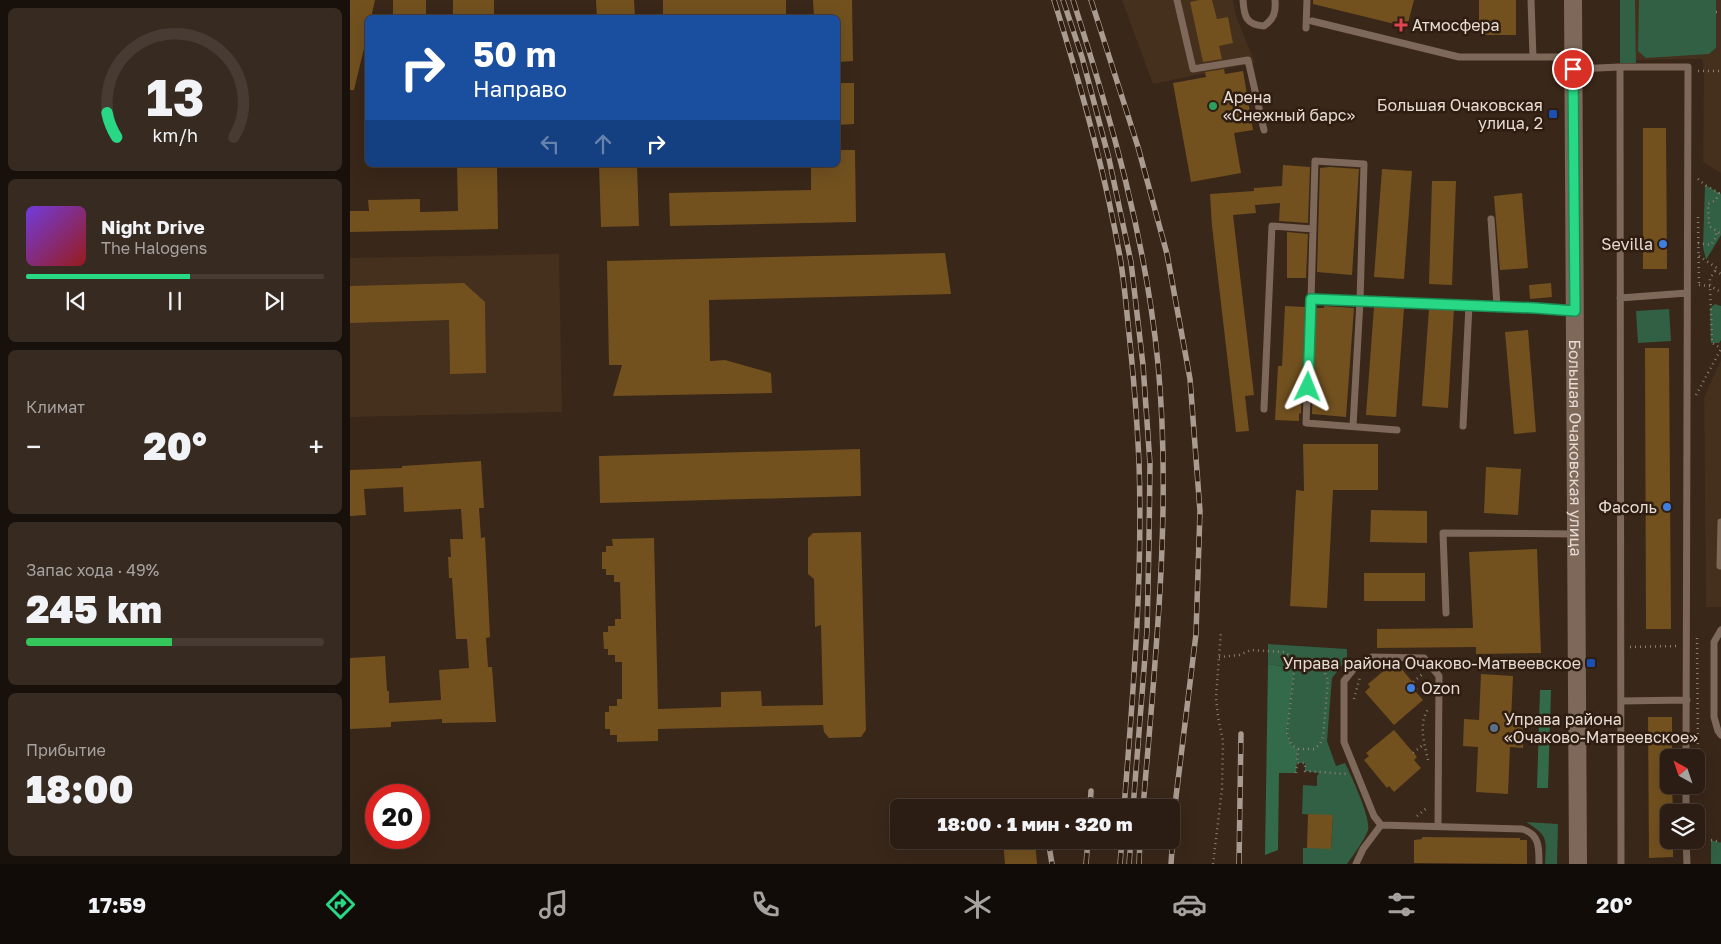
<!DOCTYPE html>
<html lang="ru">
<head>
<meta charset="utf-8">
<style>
  body { margin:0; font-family:"Golos Text",sans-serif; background:#372a21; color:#f1f3f6; height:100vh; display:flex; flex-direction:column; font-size:19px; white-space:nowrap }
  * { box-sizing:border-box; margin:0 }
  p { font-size:16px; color:#a6a2a0 }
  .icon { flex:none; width:28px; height:28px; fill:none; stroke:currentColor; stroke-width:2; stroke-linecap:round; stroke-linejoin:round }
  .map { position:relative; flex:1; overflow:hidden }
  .side { display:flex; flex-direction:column; gap:8px; padding:8px; background:#18100a; width:350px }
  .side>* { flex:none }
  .banner { position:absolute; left:15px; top:15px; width:475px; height:152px; border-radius:8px; box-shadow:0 5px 20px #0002,0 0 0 1px #473b33; background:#1a4fa0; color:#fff; overflow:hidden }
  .needle { width:32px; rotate:320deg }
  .controls { position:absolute; left:1310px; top:749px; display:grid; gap:10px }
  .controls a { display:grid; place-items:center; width:45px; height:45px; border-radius:8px; background:#2b1d13; box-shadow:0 5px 20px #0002,0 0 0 1px #473b33; font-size:25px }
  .speed { position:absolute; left:15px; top:784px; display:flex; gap:10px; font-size:25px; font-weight:700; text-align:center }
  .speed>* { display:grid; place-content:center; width:65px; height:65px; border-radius:50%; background:#2b1d13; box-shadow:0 5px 20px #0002,0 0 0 1px #473b33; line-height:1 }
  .speed .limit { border:8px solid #d22; background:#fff; color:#111 }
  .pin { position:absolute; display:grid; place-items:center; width:42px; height:42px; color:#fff; margin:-21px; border:2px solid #fff; border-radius:50%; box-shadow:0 1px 5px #0007 }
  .me { position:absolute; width:55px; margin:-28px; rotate:2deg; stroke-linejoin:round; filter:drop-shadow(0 0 4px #0008) }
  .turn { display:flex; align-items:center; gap:18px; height:105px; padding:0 25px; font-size:22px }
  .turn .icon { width:65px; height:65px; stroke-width:2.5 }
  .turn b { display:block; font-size:35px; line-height:42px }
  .lanes { display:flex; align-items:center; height:48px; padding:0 25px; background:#0003; justify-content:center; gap:25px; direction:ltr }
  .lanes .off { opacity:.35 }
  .big { font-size:38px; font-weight:800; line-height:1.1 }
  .side .widget { flex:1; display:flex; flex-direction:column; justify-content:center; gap:8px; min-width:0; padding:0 18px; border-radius:8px; background:#372a21 }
  .side .dial { align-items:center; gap:0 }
  .dial svg { height:130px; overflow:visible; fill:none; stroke:#473b33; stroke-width:7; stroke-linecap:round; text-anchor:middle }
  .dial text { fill:#f1f3f6; stroke:none }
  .song { display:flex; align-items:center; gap:15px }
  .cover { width:60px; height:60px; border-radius:8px; background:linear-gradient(135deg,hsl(260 70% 55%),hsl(0 70% 35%)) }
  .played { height:5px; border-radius:2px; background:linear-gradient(90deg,#28d885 55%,#473b33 55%) }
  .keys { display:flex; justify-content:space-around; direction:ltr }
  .heat { display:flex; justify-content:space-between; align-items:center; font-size:28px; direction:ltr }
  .charge { height:8px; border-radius:4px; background:linear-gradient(90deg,#34c759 49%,#473b33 0) }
  .trip { position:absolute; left:540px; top:799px; width:290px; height:50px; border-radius:8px; background:#2b1d13; box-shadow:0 5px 20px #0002,0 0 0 1px #473b33; font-weight:800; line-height:50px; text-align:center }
  .tab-bar { display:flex; height:80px; justify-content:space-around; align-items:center; background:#110c08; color:#a6a2a0 }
  .tab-bar .icon { width:35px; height:35px }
  .tab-bar .on { color:#28d885 }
  .tab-bar b { font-size:22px; color:#f1f3f6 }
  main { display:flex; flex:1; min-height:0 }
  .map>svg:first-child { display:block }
</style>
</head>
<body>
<main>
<section class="side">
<div class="widget dial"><svg viewBox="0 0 100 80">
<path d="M14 69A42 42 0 1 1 86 69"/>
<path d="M14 69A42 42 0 0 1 8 54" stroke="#28d885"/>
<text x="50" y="56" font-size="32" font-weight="700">13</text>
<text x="50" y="72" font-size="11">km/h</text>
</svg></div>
<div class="widget">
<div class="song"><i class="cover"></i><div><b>Night Drive</b><p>The Halogens</p></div></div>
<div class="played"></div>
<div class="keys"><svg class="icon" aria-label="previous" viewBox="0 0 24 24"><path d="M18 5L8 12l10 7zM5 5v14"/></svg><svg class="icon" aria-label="pause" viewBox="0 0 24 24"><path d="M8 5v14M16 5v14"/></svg><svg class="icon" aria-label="next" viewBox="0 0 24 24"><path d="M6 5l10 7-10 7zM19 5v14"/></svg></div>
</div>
<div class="widget"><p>Климат</p>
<div class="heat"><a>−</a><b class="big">20°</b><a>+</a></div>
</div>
<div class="widget"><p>Запас хода · 49%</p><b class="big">245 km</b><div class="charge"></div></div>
<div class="widget"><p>Прибытие</p><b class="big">18:00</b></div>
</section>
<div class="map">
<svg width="1371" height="864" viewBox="0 0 1371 864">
  <rect width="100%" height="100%" fill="#392719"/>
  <!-- built -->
  <path fill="#452f1d" d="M 772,0 L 883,0 L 886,16 L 905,63 L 803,84 Z
    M 1285,0 L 1371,0 L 1371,173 L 1353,162 L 1354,73 L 1352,59 L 1286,60 Z
    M 209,254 L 212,412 L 0,417 L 0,258 Z
    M 1371,360 L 1371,607 L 1356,607 L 1354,397 Z"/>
  <!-- green -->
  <path fill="#316044" d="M 1270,0 L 1285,0 L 1286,63 L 1270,63 Z
    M 1289,0 L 1366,0 L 1366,48 L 1359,54 L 1296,58 L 1288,51 Z
    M 1355,185 L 1371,194 L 1371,235 L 1356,260 L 1353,247 Z
    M 1365,304 L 1371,306 L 1371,340 L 1369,343 L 1361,343 L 1360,308 Z
    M 1319,309 L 1321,341 L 1288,343 L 1286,311 Z
    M 918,644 L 997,649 L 997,659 L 982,678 L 977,741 L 986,766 L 995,763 C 1001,775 1021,818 1018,830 C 1015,839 1003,856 997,864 L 953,864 L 953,848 L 981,848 L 983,816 L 952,814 L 953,785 L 967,786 L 967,776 L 969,773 L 955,771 L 955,763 L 947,763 L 948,749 L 941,744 L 937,733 L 944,673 L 946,669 L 918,664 Z
    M 1176,822 L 1208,824 L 1207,864 L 1195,864 C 1196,839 1199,836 1176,822 Z
    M 1361,840 L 1371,843 L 1371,864 L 1361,864 Z"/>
  <!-- forest -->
  <path fill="#336a49" d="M 918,664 L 946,669 L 944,673 L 937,733 L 941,744 L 948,749 L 946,773 L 929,773 L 928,850 L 915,855 Z
    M 1190,690 L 1201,690 L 1198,788 L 1187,788 Z"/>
  <!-- building -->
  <path fill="#72511f" d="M 0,0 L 25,0 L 21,18 L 18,18 L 18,32 L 4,90 L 0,90 Z
    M 43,0 L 76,0 L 76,18 L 43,18 Z
    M 103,0 L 144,0 L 144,18 L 103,18 Z
    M 246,0 L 284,0 L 285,18 L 247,18 Z
    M 313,0 L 436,0 L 436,18 L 313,18 Z
    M 463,0 L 502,0 L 503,61 L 488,62 L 488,18 L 464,18 Z
    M 849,0 L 862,0 L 867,19 L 878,17 L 883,43 L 869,46 L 872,59 L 853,62 L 840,2 Z
    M 963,0 L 1064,0 L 1057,27 L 963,4 Z
    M 1129,0 L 1166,0 L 1166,35 L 1129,35 Z
    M 874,69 L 875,74 L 893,71 L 903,130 L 884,133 L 891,173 L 841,182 L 823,83 L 856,77 L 855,72 Z
    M 488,83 L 504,83 L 504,124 L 488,125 Z
    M 1293,128 L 1316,128 L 1317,269 L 1293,269 Z
    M 488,150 L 505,150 L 506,222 L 320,226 L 319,193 L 461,190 L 461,165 L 488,165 Z
    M 107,165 L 147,165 L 148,229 L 0,232 L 0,211 L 19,211 L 18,200 L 70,199 L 70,212 L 108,211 Z
    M 249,165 L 287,165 L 289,226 L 251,227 Z
    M 933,165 L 960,167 L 958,223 L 929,221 L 930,203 L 905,205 L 906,213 L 883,215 L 904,395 L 895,396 L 899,431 L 886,432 L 862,226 L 860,194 L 904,191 L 904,188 L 932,186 Z
    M 980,167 L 1009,169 L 1002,275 L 967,272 L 970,168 Z
    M 1032,169 L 1062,171 L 1054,279 L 1024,277 Z
    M 1082,181 L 1106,181 L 1102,285 L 1079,284 Z
    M 1172,193 L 1178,268 L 1150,270 L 1144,196 Z
    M 937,232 L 958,234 L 956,278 L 937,278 Z
    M 595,253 L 601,294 L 359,300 L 360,361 L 375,360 L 421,373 L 422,393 L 263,396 L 272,365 L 259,365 L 257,261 Z
    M 114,283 L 135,302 L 136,373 L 100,374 L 99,320 L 0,323 L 0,286 Z
    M 1201,283 L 1202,297 L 1180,299 L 1179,285 Z
    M 935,306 L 955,307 L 951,414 L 949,413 L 949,421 L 925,420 L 928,366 L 932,366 Z
    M 974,306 L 1004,308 L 996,417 L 962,414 L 966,308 L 974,308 Z
    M 1024,307 L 1054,308 L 1046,417 L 1016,415 Z
    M 1079,309 L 1104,309 L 1098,408 L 1072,406 Z
    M 1178,330 L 1186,432 L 1164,434 L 1155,332 Z
    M 1295,348 L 1319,348 L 1321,629 L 1296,629 Z
    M 953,444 L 1028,444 L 1028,490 L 983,490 L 977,608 L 940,606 L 946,490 L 954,491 Z
    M 510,449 L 511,496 L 250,503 L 249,456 Z
    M 131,461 L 134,508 L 129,508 L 131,538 L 135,537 L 140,637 L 136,638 L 138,667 L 142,667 L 146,722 L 92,723 L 92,719 L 41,722 L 41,727 L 0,729 L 0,658 L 35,656 L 37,691 L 39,691 L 39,703 L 91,700 L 89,670 L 119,668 L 117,639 L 106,639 L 102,578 L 99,578 L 98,557 L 101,557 L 100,539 L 113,539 L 111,509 L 54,512 L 53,487 L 14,489 L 16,515 L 0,516 L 0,470 L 52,468 L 52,466 Z
    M 1136,467 L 1171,469 L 1168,515 L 1134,513 Z
    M 1021,510 L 1077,511 L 1077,543 L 1020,542 Z
    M 511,532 L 516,730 L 511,737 L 479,738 L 474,732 L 473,725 L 308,729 L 308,741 L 267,742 L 267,735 L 260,735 L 260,729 L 255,729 L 255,712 L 259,712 L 259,706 L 267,706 L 267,699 L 272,699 L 272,662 L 265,662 L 265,655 L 258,655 L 258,649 L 254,649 L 253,632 L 258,632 L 258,626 L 265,626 L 265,619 L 271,619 L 270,582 L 264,582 L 264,575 L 256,575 L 256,569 L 252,569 L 252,552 L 256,552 L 256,546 L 263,546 L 262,539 L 304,538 L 308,709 L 371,707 L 371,692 L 411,691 L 412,706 L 473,705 L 471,625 L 465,627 L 464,579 L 458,574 L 458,538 L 463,533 Z
    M 1187,549 L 1191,653 L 1126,654 L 1126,647 L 1027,648 L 1027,629 L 1123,628 L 1119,552 Z
    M 1014,573 L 1075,573 L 1075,601 L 1014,601 Z
    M 1043,663 L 1047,663 L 1068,689 L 1065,691 L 1073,700 L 1044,725 L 1015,692 L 1020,687 L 1018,684 Z
    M 1131,674 L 1163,676 L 1161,721 L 1174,721 L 1173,748 L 1160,747 L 1158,794 L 1126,792 L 1128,747 L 1113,746 L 1114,719 L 1129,720 Z
    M 1298,717 L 1322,717 L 1322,758 L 1319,758 L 1319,785 L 1322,785 L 1323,812 L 1319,812 L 1319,840 L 1323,840 L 1323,857 L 1299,858 Z
    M 1044,730 L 1067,757 L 1064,760 L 1071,768 L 1044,792 L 1039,786 L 1037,788 L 1014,760 L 1019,756 L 1016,753 Z
    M 958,814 L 983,815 L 981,849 L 957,848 Z
    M 1072,837 L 1170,838 L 1170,840 L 1177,840 L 1177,864 L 1064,863 L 1064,840 L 1072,839 Z
    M 653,840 L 685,840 L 687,864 L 655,864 Z"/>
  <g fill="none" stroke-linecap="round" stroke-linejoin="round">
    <!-- path -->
    <path stroke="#8d7e72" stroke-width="2.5" stroke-dasharray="1 4" stroke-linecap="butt" d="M 1366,12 L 1371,12
      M 1348,71 L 1371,71
      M 1348,179 L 1355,185 L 1371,194
      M 1369,193 L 1366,200 L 1358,204 L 1359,226 L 1371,234
      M 1348,217 L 1349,285
      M 1348,243 L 1361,245 L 1366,237 L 1366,230
      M 1349,256 L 1367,268 L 1360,278 L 1360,286 L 1362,343 L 1371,348
      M 1365,271 L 1371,274
      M 1349,285 L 1360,286 L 1371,292
      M 1346,395 L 1371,349
      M 1280,647 L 1327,646
      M 869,657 L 889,655 L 901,650 L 934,652 L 943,658 L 950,667
      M 1063,682 L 1074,673
      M 1004,699 L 1010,677
      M 948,749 L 964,749 L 970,744 L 973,737 L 978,680 L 972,667 C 962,663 950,662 944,673 L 937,733 L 941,744 L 948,749 L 947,763 L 955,763 L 955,771 L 998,774
      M 1063,753 L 1074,744
      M 1345,756 L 1348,756 L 1347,637
      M 1078,760 C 1074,743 1068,722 1079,708
      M 946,773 L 947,763
      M 1067,816 L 1078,807
      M 1361,840 L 1371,842
      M 863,864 L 872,789 L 873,741 L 868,717 L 866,697 L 871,631"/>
    <!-- service -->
    <path stroke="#7d6859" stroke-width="7" d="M 827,0 L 843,69 L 898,60 L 914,130
      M 893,0 C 894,16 896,25 914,26 C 924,19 926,12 925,0
      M 1181,0 L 1183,57
      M 962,21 L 1109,57 L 1223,57
      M 956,28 L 957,0
      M 1270,67 L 1338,67 L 1336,758
      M 1225,69 L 1270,67 L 1271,864
      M 1141,219 L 1147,306
      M 1270,298 L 1337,293
      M 961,299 L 965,161 L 1014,164 L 1010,301 L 1003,426
      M 914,409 L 922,226 L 963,229
      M 1113,426 L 1119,305
      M 1047,430 L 956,423 L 961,299 L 1185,307 L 1224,311
      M 1371,522 L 1370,566 L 1371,566
      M 1096,613 L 1093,533 L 1226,534
      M 1371,630 L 1364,642 L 1364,717 L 1368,731 L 1371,735
      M 1271,701 L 1337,700
      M 1336,785 L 1336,812
      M 1031,825 L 1024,816 L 994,742 L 994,681 L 1006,666 L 1022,657 L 1074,658 L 1089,676 L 1088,826
      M 1336,840 L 1337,864
      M 1006,864 L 1013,849 L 1031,825 L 1172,829 C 1190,834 1189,849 1189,864"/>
    <!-- tertiary -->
    <path stroke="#7d6859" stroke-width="18" id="s1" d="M 1223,0 L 1228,864"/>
    <!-- rail casing -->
    <g stroke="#a99b90" stroke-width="5.5">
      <path id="rail" d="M 704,0 C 731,86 756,174 771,263 C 774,283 776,303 778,324 C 783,370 787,416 789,463 C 793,577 783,694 774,808
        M 713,0 L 732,57 L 759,159 L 781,262 L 793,365 L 800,464 L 799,543 L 797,631 L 783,808
        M 723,0 C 761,119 796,239 808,364 C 822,511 805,661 793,808
        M 741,0 L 788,147 L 817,254 L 840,379 L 850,511 L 846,634 L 825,805 L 821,864
        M 740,808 L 741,791
        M 698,840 L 702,864
        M 736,864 L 738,840
        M 770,864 L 772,840
        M 779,864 L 781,840
        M 789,864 L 790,840
        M 889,864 L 891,734"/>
    </g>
    <!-- rail -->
    <use href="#rail" stroke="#2e1d10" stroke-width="4" stroke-dasharray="11" stroke-linecap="butt"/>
  </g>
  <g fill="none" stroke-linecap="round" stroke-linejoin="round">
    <!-- route casing -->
    <g stroke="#1a8c56" stroke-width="12">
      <path id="route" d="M 958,387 L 961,299 L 1185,308 L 1225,311 L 1223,69"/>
    </g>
    <!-- route -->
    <use href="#route" stroke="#28d885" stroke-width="9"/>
  </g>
  <!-- markers -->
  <path fill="#e0444e" stroke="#2e1d10" stroke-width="2" d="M1048.5 17.5h5v5h5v5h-5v5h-5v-5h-5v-5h5z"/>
  <circle fill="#2e9e5b" stroke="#2e1d10" stroke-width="2" cx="863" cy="106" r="5"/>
  <g fill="#1a4fb4" stroke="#2e1d10" stroke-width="2">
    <rect x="1198" y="109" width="10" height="10" rx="2.5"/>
    <rect x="1236" y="658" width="10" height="10" rx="2.5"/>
  </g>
  <g fill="#3f7fe0" stroke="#2e1d10" stroke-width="2">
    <circle cx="1313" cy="244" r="5"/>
    <circle cx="1317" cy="507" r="5"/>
    <circle cx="1061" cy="688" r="5"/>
  </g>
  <circle fill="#5c6f8a" stroke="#2e1d10" stroke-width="2" cx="1144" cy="728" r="5"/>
  <g text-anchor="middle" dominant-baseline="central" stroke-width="5" stroke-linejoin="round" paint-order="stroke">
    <!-- poi labels -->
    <g font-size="16" fill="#e7dbd2" stroke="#2e1d10" text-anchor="start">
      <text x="1062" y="25">Атмосфера</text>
      <text x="873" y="97">Арена<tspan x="873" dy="18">«Снежный барс»</tspan></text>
      <text x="1193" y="105" text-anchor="end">Большая Очаковская<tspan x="1193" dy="18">улица, 2</tspan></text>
      <text x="1303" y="244" text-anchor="end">Sevilla</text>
      <text x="1307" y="507" text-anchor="end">Фасоль</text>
      <text x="1231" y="663" text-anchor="end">Управа района Очаково-Матвеевское</text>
      <text x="1071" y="688">Ozon</text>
      <text x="1154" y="719">Управа района<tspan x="1154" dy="18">«Очаково-Матвеевское»</tspan></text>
    </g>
    <!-- street labels -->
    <g font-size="16" fill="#e7dbd2" stroke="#2e1d10">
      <text stroke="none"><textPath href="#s1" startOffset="448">Большая Очаковская улица</textPath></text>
    </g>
  </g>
</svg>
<div class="controls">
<a><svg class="needle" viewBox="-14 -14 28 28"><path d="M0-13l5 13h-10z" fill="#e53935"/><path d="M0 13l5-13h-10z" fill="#a6a2a0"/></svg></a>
<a><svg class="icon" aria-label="layers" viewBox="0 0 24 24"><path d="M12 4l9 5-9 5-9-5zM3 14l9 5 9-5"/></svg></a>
</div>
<div class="speed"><div class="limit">20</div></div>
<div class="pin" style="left:1223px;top:69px;background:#d93025"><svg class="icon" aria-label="arrive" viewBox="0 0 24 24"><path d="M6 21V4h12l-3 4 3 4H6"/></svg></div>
<svg class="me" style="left:958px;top:387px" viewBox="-20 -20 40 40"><path d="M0-17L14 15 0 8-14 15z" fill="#28d885" stroke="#fff" stroke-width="4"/></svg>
<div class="trip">18:00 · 1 мин · 320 m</div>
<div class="banner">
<div class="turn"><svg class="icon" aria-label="right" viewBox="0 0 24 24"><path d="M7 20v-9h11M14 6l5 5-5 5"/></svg><div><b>50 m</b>Направо</div></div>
<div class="lanes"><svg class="icon off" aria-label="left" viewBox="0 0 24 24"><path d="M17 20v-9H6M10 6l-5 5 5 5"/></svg><svg class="icon off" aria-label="ahead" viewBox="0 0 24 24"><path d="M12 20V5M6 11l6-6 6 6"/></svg><svg class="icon" aria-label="right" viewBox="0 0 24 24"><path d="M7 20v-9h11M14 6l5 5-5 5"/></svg></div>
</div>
</div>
</main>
<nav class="tab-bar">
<b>17:59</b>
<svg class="icon on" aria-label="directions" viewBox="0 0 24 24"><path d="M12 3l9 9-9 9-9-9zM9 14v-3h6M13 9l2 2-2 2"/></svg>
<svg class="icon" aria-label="music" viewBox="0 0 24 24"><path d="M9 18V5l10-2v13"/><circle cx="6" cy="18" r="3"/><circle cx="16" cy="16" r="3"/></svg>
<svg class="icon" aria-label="phone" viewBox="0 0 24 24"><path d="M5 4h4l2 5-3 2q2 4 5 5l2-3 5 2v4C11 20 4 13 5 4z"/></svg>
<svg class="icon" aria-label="climate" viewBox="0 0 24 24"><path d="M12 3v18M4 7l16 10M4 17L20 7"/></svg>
<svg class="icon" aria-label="car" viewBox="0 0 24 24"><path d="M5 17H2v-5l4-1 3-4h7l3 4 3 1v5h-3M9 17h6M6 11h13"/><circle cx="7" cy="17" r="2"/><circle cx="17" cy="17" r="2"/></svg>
<svg class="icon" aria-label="filters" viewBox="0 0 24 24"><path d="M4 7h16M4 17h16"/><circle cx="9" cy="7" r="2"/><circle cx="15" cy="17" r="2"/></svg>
<b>20°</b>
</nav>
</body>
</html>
